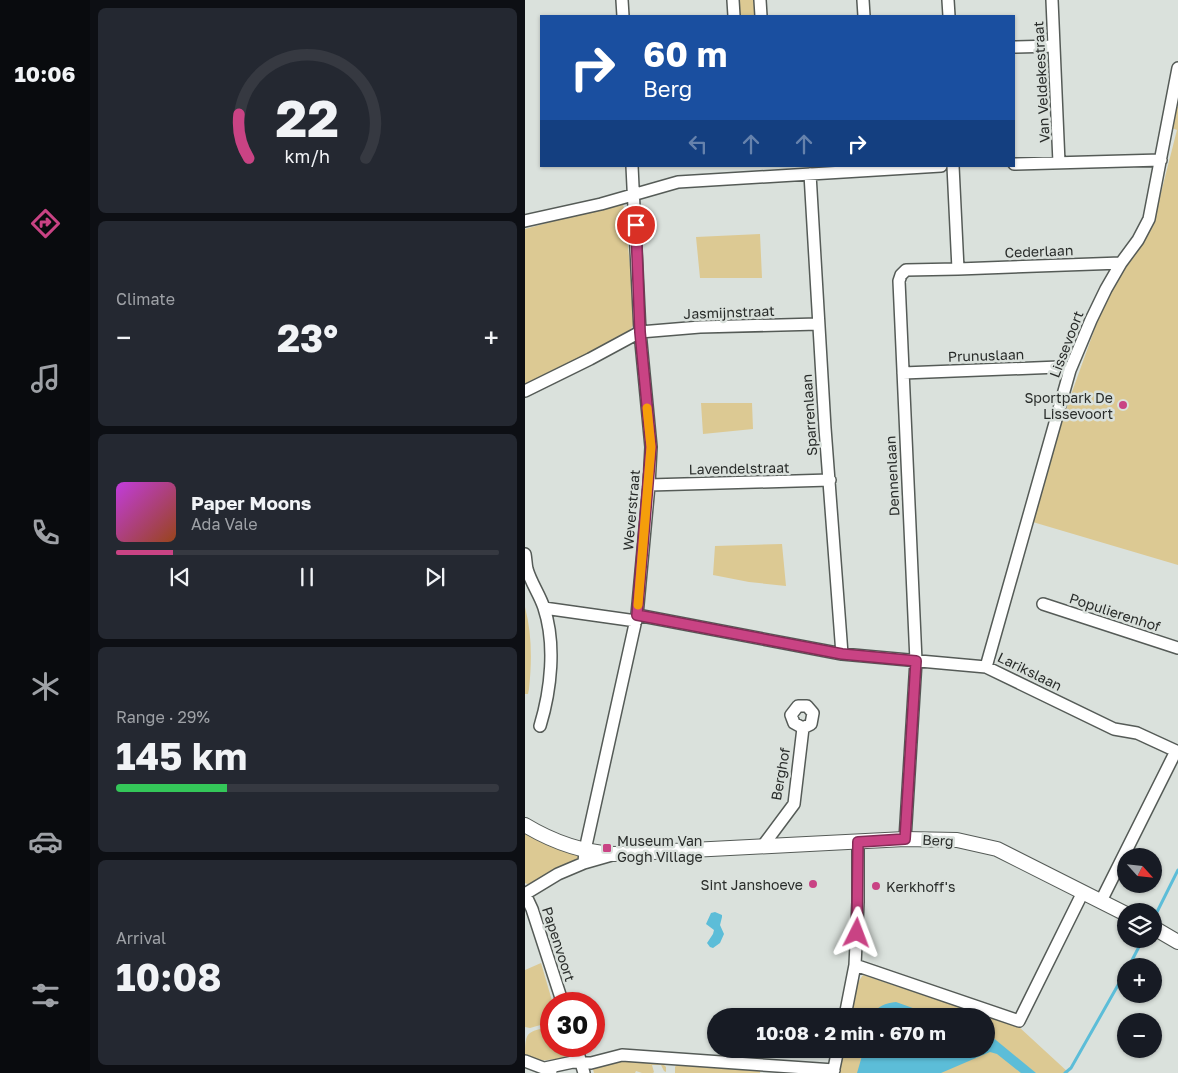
<!DOCTYPE html>
<html lang="en">
<head>
<meta charset="utf-8">
<style>
  body { margin:0; font-family:"Golos Text",sans-serif; background:#242831; color:#f1f3f6; height:100vh; display:flex; flex-direction:column; font-size:19px; white-space:nowrap }
  * { box-sizing:border-box; margin:0 }
  p { font-size:16px; color:#9ea1a6 }
  .icon { flex:none; width:28px; height:28px; fill:none; stroke:currentColor; stroke-width:2; stroke-linecap:round; stroke-linejoin:round }
  .map { position:relative; flex:1; overflow:hidden }
  .sheet { display:flex; flex-direction:column; gap:8px; padding:8px; background:#0d0f14; width:435px }
  .sheet>* { flex:none }
  .hud { position:absolute; left:15px; top:15px; width:475px; height:152px; border-radius:0px; box-shadow:0 1px 4px #0004; background:#1a4fa0; color:#fff; overflow:hidden }
  .needle { width:32px; rotate:117deg }
  .buttons { position:absolute; left:592px; top:848px; display:grid; gap:10px }
  .buttons a { display:grid; place-items:center; width:45px; height:45px; border-radius:50%; background:#171b24; box-shadow:0 1px 4px #0004; font-size:25px }
  .speed { position:absolute; left:15px; top:992px; display:flex; gap:10px; font-size:25px; font-weight:700; text-align:center }
  .speed>* { display:grid; place-content:center; width:65px; height:65px; border-radius:50%; background:#171b24; box-shadow:0 1px 4px #0004; line-height:1 }
  .speed .limit { border:8px solid #d22; background:#fff; color:#111 }
  .pin { position:absolute; display:grid; place-items:center; width:42px; height:42px; color:#fff; margin:-21px; border:2px solid #fff; border-radius:50%; box-shadow:0 1px 5px #0007 }
  .me { position:absolute; width:55px; margin:-28px; rotate:3deg; stroke-linejoin:round; filter:drop-shadow(0 0 4px #0008) }
  .turn { display:flex; align-items:center; gap:18px; height:105px; padding:0 20px; font-size:22px }
  .turn .icon { width:65px; height:65px; stroke-width:2.5 }
  .turn b { display:block; font-size:35px; line-height:42px }
  .lanes { display:flex; align-items:center; height:48px; padding:0 20px; background:#0003; justify-content:center; gap:25px; direction:ltr }
  .lanes .off { opacity:.35 }
  .big { font-size:38px; font-weight:700; line-height:1.1 }
  .sheet .widget { flex:1; display:flex; flex-direction:column; justify-content:center; gap:8px; min-width:0; padding:0 18px; border-radius:8px; background:#242831 }
  .sheet .dial { align-items:center; gap:0 }
  .dial svg { height:130px; overflow:visible; fill:none; stroke:#363941; stroke-width:7; stroke-linecap:round; text-anchor:middle }
  .dial text { fill:#f1f3f6; stroke:none }
  .song { display:flex; align-items:center; gap:15px }
  .cover { width:60px; height:60px; border-radius:8px; background:linear-gradient(135deg,hsl(290 70% 55%),hsl(20 70% 35%)) }
  .played { height:5px; border-radius:2px; background:linear-gradient(90deg,#c94384 15%,#363941 15%) }
  .keys { display:flex; justify-content:space-around; direction:ltr }
  .heat { display:flex; justify-content:space-between; align-items:center; font-size:28px; direction:ltr }
  .charge { height:8px; border-radius:4px; background:linear-gradient(90deg,#34c759 29%,#363941 0) }
  .trip { position:absolute; left:182px; top:1008px; width:288px; height:50px; border-radius:25px; background:#171b24; box-shadow:0 1px 4px #0004; font-weight:700; line-height:50px; text-align:center }
  main { display:flex; flex:1; min-height:0 }
  .tabs { display:flex; flex-direction:column; width:90px; justify-content:space-around; align-items:center; background:#090b0e; color:#9ea1a6 }
  .tabs .icon { width:35px; height:35px }
  .tabs .current { color:#c94384 }
  .tabs b { font-size:22px; color:#f1f3f6 }
  .map>svg:first-child { display:block }
</style>
</head>
<body>
<main>
<nav class="tabs">
<b>10:06</b>
<svg class="icon current" aria-label="directions" viewBox="0 0 24 24"><path d="M12 3l9 9-9 9-9-9zM9 14v-3h6M13 9l2 2-2 2"/></svg>
<svg class="icon" aria-label="music" viewBox="0 0 24 24"><path d="M9 18V5l10-2v13"/><circle cx="6" cy="18" r="3"/><circle cx="16" cy="16" r="3"/></svg>
<svg class="icon" aria-label="phone" viewBox="0 0 24 24"><path d="M5 4h4l2 5-3 2q2 4 5 5l2-3 5 2v4C11 20 4 13 5 4z"/></svg>
<svg class="icon" aria-label="climate" viewBox="0 0 24 24"><path d="M12 3v18M4 7l16 10M4 17L20 7"/></svg>
<svg class="icon" aria-label="car" viewBox="0 0 24 24"><path d="M5 17H2v-5l4-1 3-4h7l3 4 3 1v5h-3M9 17h6M6 11h13"/><circle cx="7" cy="17" r="2"/><circle cx="17" cy="17" r="2"/></svg>
<svg class="icon" aria-label="filters" viewBox="0 0 24 24"><path d="M4 7h16M4 17h16"/><circle cx="9" cy="7" r="2"/><circle cx="15" cy="17" r="2"/></svg>
</nav>
<section class="sheet">
<div class="widget dial"><svg viewBox="0 0 100 80">
<path d="M14 69A42 42 0 1 1 86 69"/>
<path d="M14 69A42 42 0 0 1 8 42" stroke="#c94384"/>
<text x="50" y="56" font-size="32" font-weight="700">22</text>
<text x="50" y="72" font-size="11">km/h</text>
</svg></div>
<div class="widget"><p>Climate</p>
<div class="heat"><a>−</a><b class="big">23°</b><a>+</a></div>
</div>
<div class="widget">
<div class="song"><i class="cover"></i><div><b>Paper Moons</b><p>Ada Vale</p></div></div>
<div class="played"></div>
<div class="keys"><svg class="icon" aria-label="previous" viewBox="0 0 24 24"><path d="M18 5L8 12l10 7zM5 5v14"/></svg><svg class="icon" aria-label="pause" viewBox="0 0 24 24"><path d="M8 5v14M16 5v14"/></svg><svg class="icon" aria-label="next" viewBox="0 0 24 24"><path d="M6 5l10 7-10 7zM19 5v14"/></svg></div>
</div>
<div class="widget"><p>Range · 29%</p><b class="big">145 km</b><div class="charge"></div></div>
<div class="widget"><p>Arrival</p><b class="big">10:08</b></div>
</section>
<div class="map">
<svg width="653" height="1073" viewBox="0 0 653 1073">
  <rect width="100%" height="100%" fill="#dae1dc"/>
  <!-- green -->
  <path fill="#dcc993" d="M 213,0 L 230,0 L 231,16 L 215,16 Z
    M 653,106 L 653,565 L 501,520 L 584,289 L 627,228 L 652,130 L 647,128 L 651,108 Z
    M 98,202 L 111,319 L 103,335 L 0,385 L 0,229 Z
    M 235,234 L 237,278 L 175,278 L 171,237 Z
    M 176,403 L 227,403 L 228,429 L 178,434 Z
    M 257,544 L 261,586 L 224,582 L 188,575 L 190,546 Z
    M 0,607 C 7,634 7,661 4,689 L 3,694 L 0,694 Z
    M 0,830 L 54,854 L 55,861 L 5,885 L 0,883 Z
    M 16,963 L 28,1004 L 26,1004 L 26,1022 L 5,1028 L 0,1027 L 0,970 Z
    M 338,975 L 494,1027 L 544,1073 L 309,1073 L 315,1049 L 461,1049 L 461,1016 L 323,1016 L 331,985 Z
    M 26,1026 L 26,1046 L 41,1046 L 43,1052 L 39,1054 L 40,1058 L 13,1061 L 0,1056 C 0,1029 3,1033 26,1026 Z
    M 95,1059 L 137,1063 L 141,1067 L 141,1072 L 139,1071 L 136,1065 L 127,1065 L 129,1072 L 128,1073 L 117,1073 L 111,1071 L 110,1073 L 69,1073 L 67,1066 Z
    M 153,1063 L 236,1067 L 235,1073 L 150,1073 L 150,1067 Z"/>
  <!-- water -->
  <path fill="#5cbdd8" d="M 190,912 L 197,915 L 197,917 L 195,925 L 199,934 L 195,943 L 188,948 L 185,947 L 182,943 L 188,934 L 189,930 L 181,924 L 186,913 Z
    M 371,1002 L 410,1016 L 348,1016 C 351,1006 361,1003 371,1002 Z
    M 461,1034 L 466,1036 L 511,1073 L 496,1073 L 472,1054 L 465,1052 L 416,1073 L 332,1073 L 339,1049 L 361,1049 L 366,1055 L 372,1053 L 375,1049 L 461,1049 Z"/>
  <g fill="none" stroke-linecap="round" stroke-linejoin="round">
    <!-- stream -->
    <path stroke="#5cbdd8" stroke-width="3" d="M 629,918 L 653,870
      M 604,966 L 618,939
      M 540,1073 L 546,1068 L 601,971"/>
    <!-- minor casing -->
    <g stroke="#555b57" stroke-width="14">
      <path id="minor" d="M 97,0 L 98,16
        M 208,0 L 209,16
        M 235,0 L 236,16
        M 338,0 L 339,16
        M 423,0 L 424,16
        M 527,0 L 534,163
        M 489,47 L 529,46
        M 489,164 L 636,160
        M 285,174 L 300,428 L 317,654
        M 0,221 L 76,204 L 153,182 L 416,166
        M 433,269 L 596,263
        M 378,373 L 534,367 L 545,370
        M 0,391 L 65,359 L 115,332 L 175,327 L 293,324
        M 124,485 L 305,480
        M 0,554 C 1,559 1,565 2,569 C 6,583 15,595 19,608 C 31,644 26,690 15,726
        M 518,604 L 653,648
        M 19,608 L 111,621
        M 112,615 L 317,654 L 461,667 L 589,729 L 612,733 L 651,751
        M 461,667 L 545,370 L 566,320 L 581,289 L 596,263 L 613,240 L 624,219 L 653,68
        M 273,706 L 282,706 L 288,713 L 286,724 L 278,728 L 269,723 L 266,715 Z
        M 380,839 L 391,661 L 374,281 L 376,275 L 381,270 L 433,269 L 428,166
        M 237,847 L 269,804 L 278,728
        M 59,863 L 60,850 L 112,615 L 124,485 L 126,447 L 115,332 L 107,166
        M 0,894 L 7,909 L 38,1004
        M 0,894 L 33,874 L 59,863 L 87,855
        M 576,901 L 651,751
        M 330,965 L 494,1021 L 558,892
        M 320,1016 L 330,965 L 333,902 L 333,842
        M 51,1046 L 59,1073
        M 0,1061 L 26,1071
        M 20,1068 L 48,1062 L 66,1063 L 97,1055 L 309,1070
        M 308,1073 L 313,1049"/>
    </g>
    <!-- tertiary casing -->
    <g stroke="#555b57" stroke-width="16">
      <path id="tertiary" d="M 0,825 C 28,842 57,852 89,854 L 380,839 L 432,840 L 472,849 L 601,914
        M 629,928 L 653,942"/>
    </g>
    <!-- minor -->
    <use href="#minor" stroke="#fff" stroke-width="11"/>
    <!-- tertiary -->
    <use href="#tertiary" stroke="#fff" stroke-width="14"/>
  </g>
  <g fill="none" stroke-linecap="round" stroke-linejoin="round">
    <!-- route casing -->
    <g stroke="#832c56" stroke-width="12">
      <path id="route" d="M 111,225 L 115,332 L 126,447 L 112,615 L 317,654 L 391,661 L 380,839 L 333,842 L 332,933"/>
    </g>
    <!-- route -->
    <use href="#route" stroke="#c94384" stroke-width="9"/>
    <!-- slow -->
    <path stroke="#f59e0b" stroke-width="9" d="M 113,605 L 126,447 L 122,408"/>
  </g>
  <!-- markers -->
  <g fill="#c94384" stroke="#dae1dc" stroke-width="2">
    <circle cx="598" cy="405" r="5"/>
    <rect x="77" y="843" width="10" height="10" rx="2.5"/>
    <circle cx="288" cy="884" r="5"/>
    <circle cx="351" cy="886" r="5"/>
  </g>
  <g text-anchor="middle" dominant-baseline="central" stroke-width="5" stroke-linejoin="round" paint-order="stroke">
    <!-- street labels -->
    <g font-size="14" fill="#292c2a" stroke="#dae1dc">
      <text transform="translate(516 82) rotate(-93)">Van Veldekestraat</text>
      <text transform="translate(514 251) rotate(-2)">Cederlaan</text>
      <text transform="translate(204 312) rotate(-2)">Jasmijnstraat</text>
      <text transform="translate(541 344) rotate(-69)">Lissevoort</text>
      <text transform="translate(461 355) rotate(-2)">Prunuslaan</text>
      <text transform="translate(284 415) rotate(-94)">Sparrenlaan</text>
      <text transform="translate(214 468) rotate(-1)">Lavendelstraat</text>
      <text transform="translate(367 476) rotate(-93)">Dennenlaan</text>
      <text transform="translate(106 510) rotate(-85)">Weverstraat</text>
      <text transform="translate(590 612) rotate(18)">Populierenhof</text>
      <text transform="translate(505 671) rotate(26)">Larikslaan</text>
      <text transform="translate(255 774) rotate(-80)">Berghof</text>
      <text transform="translate(413 840) rotate(3)">Berg</text>
      <text transform="translate(34 944) rotate(72)">Papenvoort</text>
    </g>
    <!-- poi labels -->
    <g font-size="14" fill="#292c2a" stroke="#dae1dc" text-anchor="end">
      <text x="588" y="397">Sportpark De<tspan x="588" dy="16">Lissevoort</tspan></text>
      <text x="92" y="840" text-anchor="start">Museum Van<tspan x="92" dy="16">Gogh Village</tspan></text>
      <text x="278" y="884">Sint Janshoeve</text>
      <text x="361" y="886" text-anchor="start">Kerkhoff's</text>
    </g>
  </g>
</svg>
<div class="buttons">
<a><svg class="needle" viewBox="-14 -14 28 28"><path d="M0-13l5 13h-10z" fill="#e53935"/><path d="M0 13l5-13h-10z" fill="#9ea1a6"/></svg></a>
<a><svg class="icon" aria-label="layers" viewBox="0 0 24 24"><path d="M12 4l9 5-9 5-9-5zM3 14l9 5 9-5"/></svg></a>
<a>+</a>
<a>−</a>
</div>
<div class="speed"><div class="limit">30</div></div>
<div class="pin" style="left:111px;top:225px;background:#d93025"><svg class="icon" aria-label="arrive" viewBox="0 0 24 24"><path d="M6 21V4h12l-3 4 3 4H6"/></svg></div>
<svg class="me" style="left:332px;top:933px" viewBox="-20 -20 40 40"><path d="M0-17L14 15 0 8-14 15z" fill="#c94384" stroke="#fff" stroke-width="4"/></svg>
<div class="trip">10:08 · 2 min · 670 m</div>
<div class="hud">
<div class="turn"><svg class="icon" aria-label="right" viewBox="0 0 24 24"><path d="M7 20v-9h11M14 6l5 5-5 5"/></svg><div><b>60 m</b>Berg</div></div>
<div class="lanes"><svg class="icon off" aria-label="left" viewBox="0 0 24 24"><path d="M17 20v-9H6M10 6l-5 5 5 5"/></svg><svg class="icon off" aria-label="ahead" viewBox="0 0 24 24"><path d="M12 20V5M6 11l6-6 6 6"/></svg><svg class="icon off" aria-label="ahead" viewBox="0 0 24 24"><path d="M12 20V5M6 11l6-6 6 6"/></svg><svg class="icon" aria-label="right" viewBox="0 0 24 24"><path d="M7 20v-9h11M14 6l5 5-5 5"/></svg></div>
</div>
</div>
</main>
</body>
</html>
